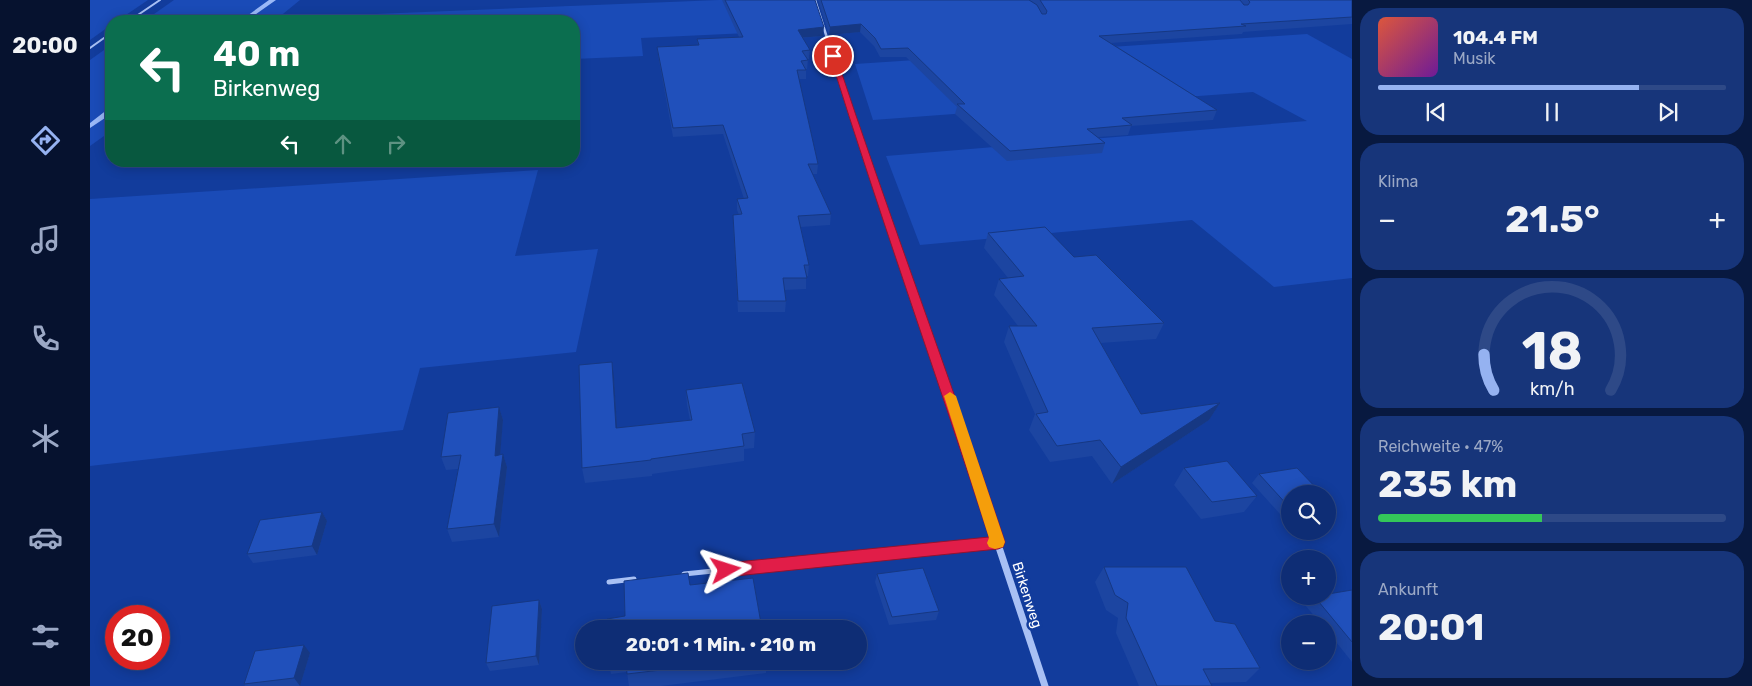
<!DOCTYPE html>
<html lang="de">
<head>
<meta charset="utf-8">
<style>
  body { margin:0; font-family:Rubik,sans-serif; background:#17357a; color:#f1f3f6; height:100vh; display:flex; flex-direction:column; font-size:19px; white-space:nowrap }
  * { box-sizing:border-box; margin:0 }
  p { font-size:16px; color:#9ba8c5 }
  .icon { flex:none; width:28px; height:28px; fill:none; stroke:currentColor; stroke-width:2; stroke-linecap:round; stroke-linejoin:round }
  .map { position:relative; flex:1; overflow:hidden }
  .drawer { display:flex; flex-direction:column; gap:8px; padding:8px; background:#081940; width:400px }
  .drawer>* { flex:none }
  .hud { position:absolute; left:15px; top:15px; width:475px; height:152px; border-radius:20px; box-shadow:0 2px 12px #0003,0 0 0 1px #2e4987; background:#0b6e4f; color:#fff; overflow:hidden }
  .buttons { position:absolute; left:1191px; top:485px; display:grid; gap:10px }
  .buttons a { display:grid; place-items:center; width:55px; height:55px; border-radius:50%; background:#0e2d75; box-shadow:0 2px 12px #0003,0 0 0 1px #2e4987; font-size:25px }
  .speed { position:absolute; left:15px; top:605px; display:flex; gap:10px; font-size:25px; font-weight:700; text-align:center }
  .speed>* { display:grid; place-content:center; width:65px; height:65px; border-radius:50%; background:#0e2d75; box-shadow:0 2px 12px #0003,0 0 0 1px #2e4987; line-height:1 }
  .speed .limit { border:8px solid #d22; background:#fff; color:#111 }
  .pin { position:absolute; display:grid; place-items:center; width:42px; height:42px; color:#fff; margin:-21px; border:2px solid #fff; border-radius:50%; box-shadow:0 1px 5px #0007 }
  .me { position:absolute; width:55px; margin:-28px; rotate:84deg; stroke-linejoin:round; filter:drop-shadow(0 0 4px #0008) }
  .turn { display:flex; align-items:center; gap:18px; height:105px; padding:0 25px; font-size:22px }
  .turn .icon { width:65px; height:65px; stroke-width:2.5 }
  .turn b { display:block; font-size:35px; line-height:42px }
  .lanes { display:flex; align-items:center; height:48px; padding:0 25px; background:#0003; justify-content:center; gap:25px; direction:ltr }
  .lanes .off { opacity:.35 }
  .big { font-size:38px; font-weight:700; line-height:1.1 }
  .drawer .card { flex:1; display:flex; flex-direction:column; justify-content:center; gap:8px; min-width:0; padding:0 18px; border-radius:20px; background:#17357a }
  .drawer .dial { align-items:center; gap:0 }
  .dial svg { height:130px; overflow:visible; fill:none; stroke:#2e4987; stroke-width:7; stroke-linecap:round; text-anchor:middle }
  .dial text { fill:#f1f3f6; stroke:none }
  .song { display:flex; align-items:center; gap:15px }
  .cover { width:60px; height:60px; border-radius:8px; background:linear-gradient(135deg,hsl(10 70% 55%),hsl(280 70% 35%)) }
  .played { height:5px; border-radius:2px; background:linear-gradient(90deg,#95b2f1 75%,#2e4987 75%) }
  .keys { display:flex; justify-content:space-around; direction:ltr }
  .heat { display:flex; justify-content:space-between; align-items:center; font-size:28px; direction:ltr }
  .charge { height:8px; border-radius:4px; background:linear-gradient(90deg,#34c759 47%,#2e4987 0) }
  .trip { position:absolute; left:485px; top:620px; width:292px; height:50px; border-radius:25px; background:#0e2d75; box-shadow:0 2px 12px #0003,0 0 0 1px #2e4987; font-weight:700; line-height:50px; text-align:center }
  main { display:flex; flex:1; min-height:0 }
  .menu { display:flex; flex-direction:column; width:90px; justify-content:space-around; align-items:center; background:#06122f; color:#9ba8c5 }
  .menu .icon { width:35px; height:35px }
  .menu .active { color:#95b2f1 }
  .menu b { font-size:22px; color:#f1f3f6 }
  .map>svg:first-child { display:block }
</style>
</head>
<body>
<main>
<nav class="menu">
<b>20:00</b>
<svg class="icon active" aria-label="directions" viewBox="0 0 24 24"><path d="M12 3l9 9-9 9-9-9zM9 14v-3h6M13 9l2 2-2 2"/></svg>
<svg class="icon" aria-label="music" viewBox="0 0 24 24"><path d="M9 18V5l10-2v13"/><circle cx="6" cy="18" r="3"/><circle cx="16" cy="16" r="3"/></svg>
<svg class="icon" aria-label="phone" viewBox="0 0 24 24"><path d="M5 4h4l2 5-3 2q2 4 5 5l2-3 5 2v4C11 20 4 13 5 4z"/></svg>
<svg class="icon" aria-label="climate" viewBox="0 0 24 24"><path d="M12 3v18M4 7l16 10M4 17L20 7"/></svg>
<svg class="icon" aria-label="car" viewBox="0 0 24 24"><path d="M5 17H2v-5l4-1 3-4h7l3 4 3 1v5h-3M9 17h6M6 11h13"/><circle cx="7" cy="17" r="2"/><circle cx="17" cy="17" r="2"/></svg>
<svg class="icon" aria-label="filters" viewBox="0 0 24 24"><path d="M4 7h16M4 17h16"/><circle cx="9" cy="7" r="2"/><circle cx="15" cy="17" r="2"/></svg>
</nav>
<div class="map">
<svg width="1262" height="686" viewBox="0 0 1262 686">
  <rect width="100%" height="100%" fill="#123c9c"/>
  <!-- green -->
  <path fill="#1a4bb7" d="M 0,0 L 58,0 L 27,21 L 21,21 L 21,25 L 0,40 Z
    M 84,0 L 210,0 L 188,18 L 629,0 L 715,0 L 724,30 L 551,38 L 553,56 L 484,59 L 484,21 L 54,21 Z
    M 1217,34 L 1262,59 L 1262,278 L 1184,287 L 1102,220 L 830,245 L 796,156 L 1217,121 L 1163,92 L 783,120 L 765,64 Z
    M 21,45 L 21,131 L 0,146 L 0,60 Z
    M 448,170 L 425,256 L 508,249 L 486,352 L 330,368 L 313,430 L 0,466 L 0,199 Z"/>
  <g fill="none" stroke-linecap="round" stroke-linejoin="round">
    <!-- stream -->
    <path fill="#9ab8f7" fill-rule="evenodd" d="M 179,0 L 186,0 L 156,21 L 150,21 Z
      M 18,109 L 21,109 L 21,114 L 0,128 L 0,123 Z"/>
    <!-- lane-far1 -->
    <path stroke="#a8c0f4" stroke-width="2" d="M 39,21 L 70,0
      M 0,48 L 21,33"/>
    <!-- lane -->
    <path stroke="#a8c0f4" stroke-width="5" d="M 594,574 L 907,542
      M 519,582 L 544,579"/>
    <!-- street-far4 -->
    <path stroke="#a8c0f4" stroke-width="2.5" d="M 725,0 L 751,82"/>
    <!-- street-far3 -->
    <path stroke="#a8c0f4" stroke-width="3" d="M 751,81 L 786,185"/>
    <!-- street-far2 -->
    <path stroke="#a8c0f4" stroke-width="4.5" d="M 785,183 L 831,315"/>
    <!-- street-far1 -->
    <path stroke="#a8c0f4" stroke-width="5.5" d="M 831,313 L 887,479"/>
    <!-- street -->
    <path stroke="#a8c0f4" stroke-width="7" d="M 886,478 L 955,686"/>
  </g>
  <!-- wall -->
  <path fill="#1c45a1" d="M 632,0 L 725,0 L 733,36 L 712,38 L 720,50 L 719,59 L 717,59 L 718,60 L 717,69 L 716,69 L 716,79 L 709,79 L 728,164 L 727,174 L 723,174 L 741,214 L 740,225 L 711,227 L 719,265 L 718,276 L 716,276 L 716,289 L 694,290 L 696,301 L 695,312 L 648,312 L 643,226 L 643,215 L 649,215 L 647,210 L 647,199 L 654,199 L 633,134 L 583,137 L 568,55 L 567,47 L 608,45 L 607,39 L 649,37 Z
    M 728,0 L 1262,0 L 1262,24 L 1153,32 L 1152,34 L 1021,43 L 1127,110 L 1123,120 L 1041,126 L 1038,135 L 1008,137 L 1015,143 L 1012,153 L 917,161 L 865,114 L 867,107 L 816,57 L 790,57 L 784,46 L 770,32 L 739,35 Z
    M 898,233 L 984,257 L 1074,323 L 1066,339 L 1011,343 L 1051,414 L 1130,403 L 1119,420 L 1022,484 L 1002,456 L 960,462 L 939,430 L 945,414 L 914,342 L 919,326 L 928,326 L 904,295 L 909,279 L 918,278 L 894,248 Z
    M 524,378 L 527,428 L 600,420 L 597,405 L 596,390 L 665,432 L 664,448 L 654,449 L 654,461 L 562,474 L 562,476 L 495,483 L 492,468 Z
    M 409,407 L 413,420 L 410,455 L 413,454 L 417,467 L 409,537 L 362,542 L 357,529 L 368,469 L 356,470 L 351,457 Z
    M 1094,468 L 1167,496 L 1154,512 L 1111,519 L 1084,485 Z
    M 1169,474 L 1200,494 L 1200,523 L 1199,524 L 1162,483 Z
    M 1238,500 L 1246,509 L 1238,518 Z
    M 232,512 L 237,521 L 227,555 L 163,563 L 157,554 Z
    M 1014,567 L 1125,621 L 1170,668 L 1156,682 L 1120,683 L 1122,686 L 1049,686 L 1026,633 L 1028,618 L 1016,610 L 1005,582 Z
    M 787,574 L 849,611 L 846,620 L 799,625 L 785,582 Z
    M 1262,590 L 1262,662 L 1238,632 L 1238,624 L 1231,624 L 1215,605 L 1224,596 Z
    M 449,600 L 452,609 L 449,665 L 400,671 L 396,663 Z
    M 220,653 L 210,686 L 155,686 L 154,684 Z
    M 518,661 L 677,661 L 676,673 L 571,686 L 539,686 L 537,672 L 521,674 Z"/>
  <!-- shaded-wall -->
  <path fill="#163883" d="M 771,24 L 770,32 L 739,35 L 740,27 Z
    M 734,27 L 733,36 L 707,38 L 708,30 Z
    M 522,362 L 524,378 L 528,444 L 526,428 Z
    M 1130,403 L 1119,420 L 1022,484 L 1031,467 Z
    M 409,407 L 413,420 L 409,469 L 405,456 Z
    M 413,454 L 417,467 L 409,537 L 404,524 Z
    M 232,512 L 237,521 L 227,555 L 222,546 Z
    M 449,600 L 452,609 L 449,665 L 446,656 Z
    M 214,645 L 220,653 L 210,686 L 204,678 Z"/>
  <!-- building -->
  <path fill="#2050bb" stroke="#163883" d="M 635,0 L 725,0 L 734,27 L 708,30 L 720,50 L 712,51 L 718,60 L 711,61 L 716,70 L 707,70 L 728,164 L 718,164 L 741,214 L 708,216 L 719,265 L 714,265 L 717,278 L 693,278 L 696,301 L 648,301 L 643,215 L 652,214 L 647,199 L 658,198 L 633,125 L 583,128 L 567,47 L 609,45 L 607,39 L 653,37 Z
    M 731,0 L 939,0 L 947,5 L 952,14 L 956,14 L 957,11 L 950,0 L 1150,0 L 1154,5 L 1158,5 L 1160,2 L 1158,0 L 1262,0 L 1262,17 L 1151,24 L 1156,26 L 1009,36 L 1127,110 L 1032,118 L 1042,125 L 997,129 L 1015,143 L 920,151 L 867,104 L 875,104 L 818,48 L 791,49 L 785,38 L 771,24 L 740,27 Z
    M 955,227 L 984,257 L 1006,255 L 1074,323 L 1002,328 L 1051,414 L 1130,403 L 1031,467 L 1010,440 L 967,446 L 946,414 L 958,412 L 919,326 L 947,326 L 909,279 L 934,276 L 898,233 Z
    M 522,362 L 526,428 L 602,420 L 596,390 L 652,383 L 665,432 L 652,434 L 654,446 L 561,459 L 561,460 L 492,468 L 489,365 Z
    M 409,407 L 405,456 L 413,454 L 404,524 L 357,529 L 371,455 L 351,457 L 358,413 Z
    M 1137,461 L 1167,496 L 1122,502 L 1094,468 Z
    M 1207,468 L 1232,494 L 1200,494 L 1200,508 L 1169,474 Z
    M 1238,500 L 1246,509 L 1238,510 Z
    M 232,512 L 222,546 L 157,554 L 170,520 Z
    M 1014,567 L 1096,567 L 1125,621 L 1145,624 L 1170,668 L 1113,669 L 1122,686 L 1067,686 L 1036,618 L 1038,603 L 1025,595 Z
    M 833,568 L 849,611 L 802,617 L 787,574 Z
    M 598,573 L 600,585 L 663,578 L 672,629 L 517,629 L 517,619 L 535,616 L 534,581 Z
    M 1262,590 L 1262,642 L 1224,596 L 1238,596 L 1238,594 Z
    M 449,600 L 446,656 L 396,663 L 402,606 Z
    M 214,645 L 204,678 L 154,684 L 165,651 Z
    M 536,661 L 648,661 L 537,674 Z"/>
  <!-- route -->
  <path fill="#e11d48" stroke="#92132f" d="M 743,54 L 746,56 C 800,219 861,380 915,542 L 913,547 L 908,549 L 636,577 L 630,575 L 628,570 L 630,565 L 636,563 L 899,537 C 847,376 790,217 740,56 Z"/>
  <!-- slow -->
  <path fill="#f59e0b" d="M 860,392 L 866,396 L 915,542 L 913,547 L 905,549 L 899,547 L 897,543 L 899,538 L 854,396 Z"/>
  <g text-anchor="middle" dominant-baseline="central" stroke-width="5" stroke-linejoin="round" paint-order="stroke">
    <!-- street labels -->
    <g font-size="14" fill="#fff" stroke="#123c9c">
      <text transform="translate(937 595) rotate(72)">Birkenweg</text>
    </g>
  </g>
</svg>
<div class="buttons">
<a><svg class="icon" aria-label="search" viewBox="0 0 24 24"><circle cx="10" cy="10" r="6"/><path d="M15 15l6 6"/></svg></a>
<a>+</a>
<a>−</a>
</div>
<div class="speed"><div class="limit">20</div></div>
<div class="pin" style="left:743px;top:56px;background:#d93025"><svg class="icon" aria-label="arrive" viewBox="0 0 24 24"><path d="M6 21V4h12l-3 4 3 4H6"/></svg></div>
<svg class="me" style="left:636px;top:570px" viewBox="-20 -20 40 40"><path d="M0-17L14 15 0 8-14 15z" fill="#e11d48" stroke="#fff" stroke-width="4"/></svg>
<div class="trip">20:01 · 1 Min. · 210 m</div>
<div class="hud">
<div class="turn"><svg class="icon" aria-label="left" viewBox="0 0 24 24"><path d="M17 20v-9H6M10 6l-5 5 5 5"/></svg><div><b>40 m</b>Birkenweg</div></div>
<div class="lanes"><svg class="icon" aria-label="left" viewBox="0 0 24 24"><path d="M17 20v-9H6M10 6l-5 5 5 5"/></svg><svg class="icon off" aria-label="ahead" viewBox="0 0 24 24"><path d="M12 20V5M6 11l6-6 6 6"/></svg><svg class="icon off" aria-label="right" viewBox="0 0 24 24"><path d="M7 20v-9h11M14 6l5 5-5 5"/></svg></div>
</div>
</div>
<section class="drawer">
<div class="card">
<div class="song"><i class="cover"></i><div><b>104.4 FM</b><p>Musik</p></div></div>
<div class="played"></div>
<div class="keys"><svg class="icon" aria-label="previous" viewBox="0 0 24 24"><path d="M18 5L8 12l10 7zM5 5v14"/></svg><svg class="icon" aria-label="pause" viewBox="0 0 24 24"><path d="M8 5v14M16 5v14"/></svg><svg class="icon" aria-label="next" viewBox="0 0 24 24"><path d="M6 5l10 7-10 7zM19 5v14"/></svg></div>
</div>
<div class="card"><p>Klima</p>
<div class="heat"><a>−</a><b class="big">21.5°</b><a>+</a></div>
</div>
<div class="card dial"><svg viewBox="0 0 100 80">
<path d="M14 69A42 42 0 1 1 86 69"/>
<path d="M14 69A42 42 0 0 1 8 47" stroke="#95b2f1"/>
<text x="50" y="56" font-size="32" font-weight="700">18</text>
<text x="50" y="72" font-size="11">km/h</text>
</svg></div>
<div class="card"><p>Reichweite · 47%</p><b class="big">235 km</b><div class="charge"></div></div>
<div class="card"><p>Ankunft</p><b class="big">20:01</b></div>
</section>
</main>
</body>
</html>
